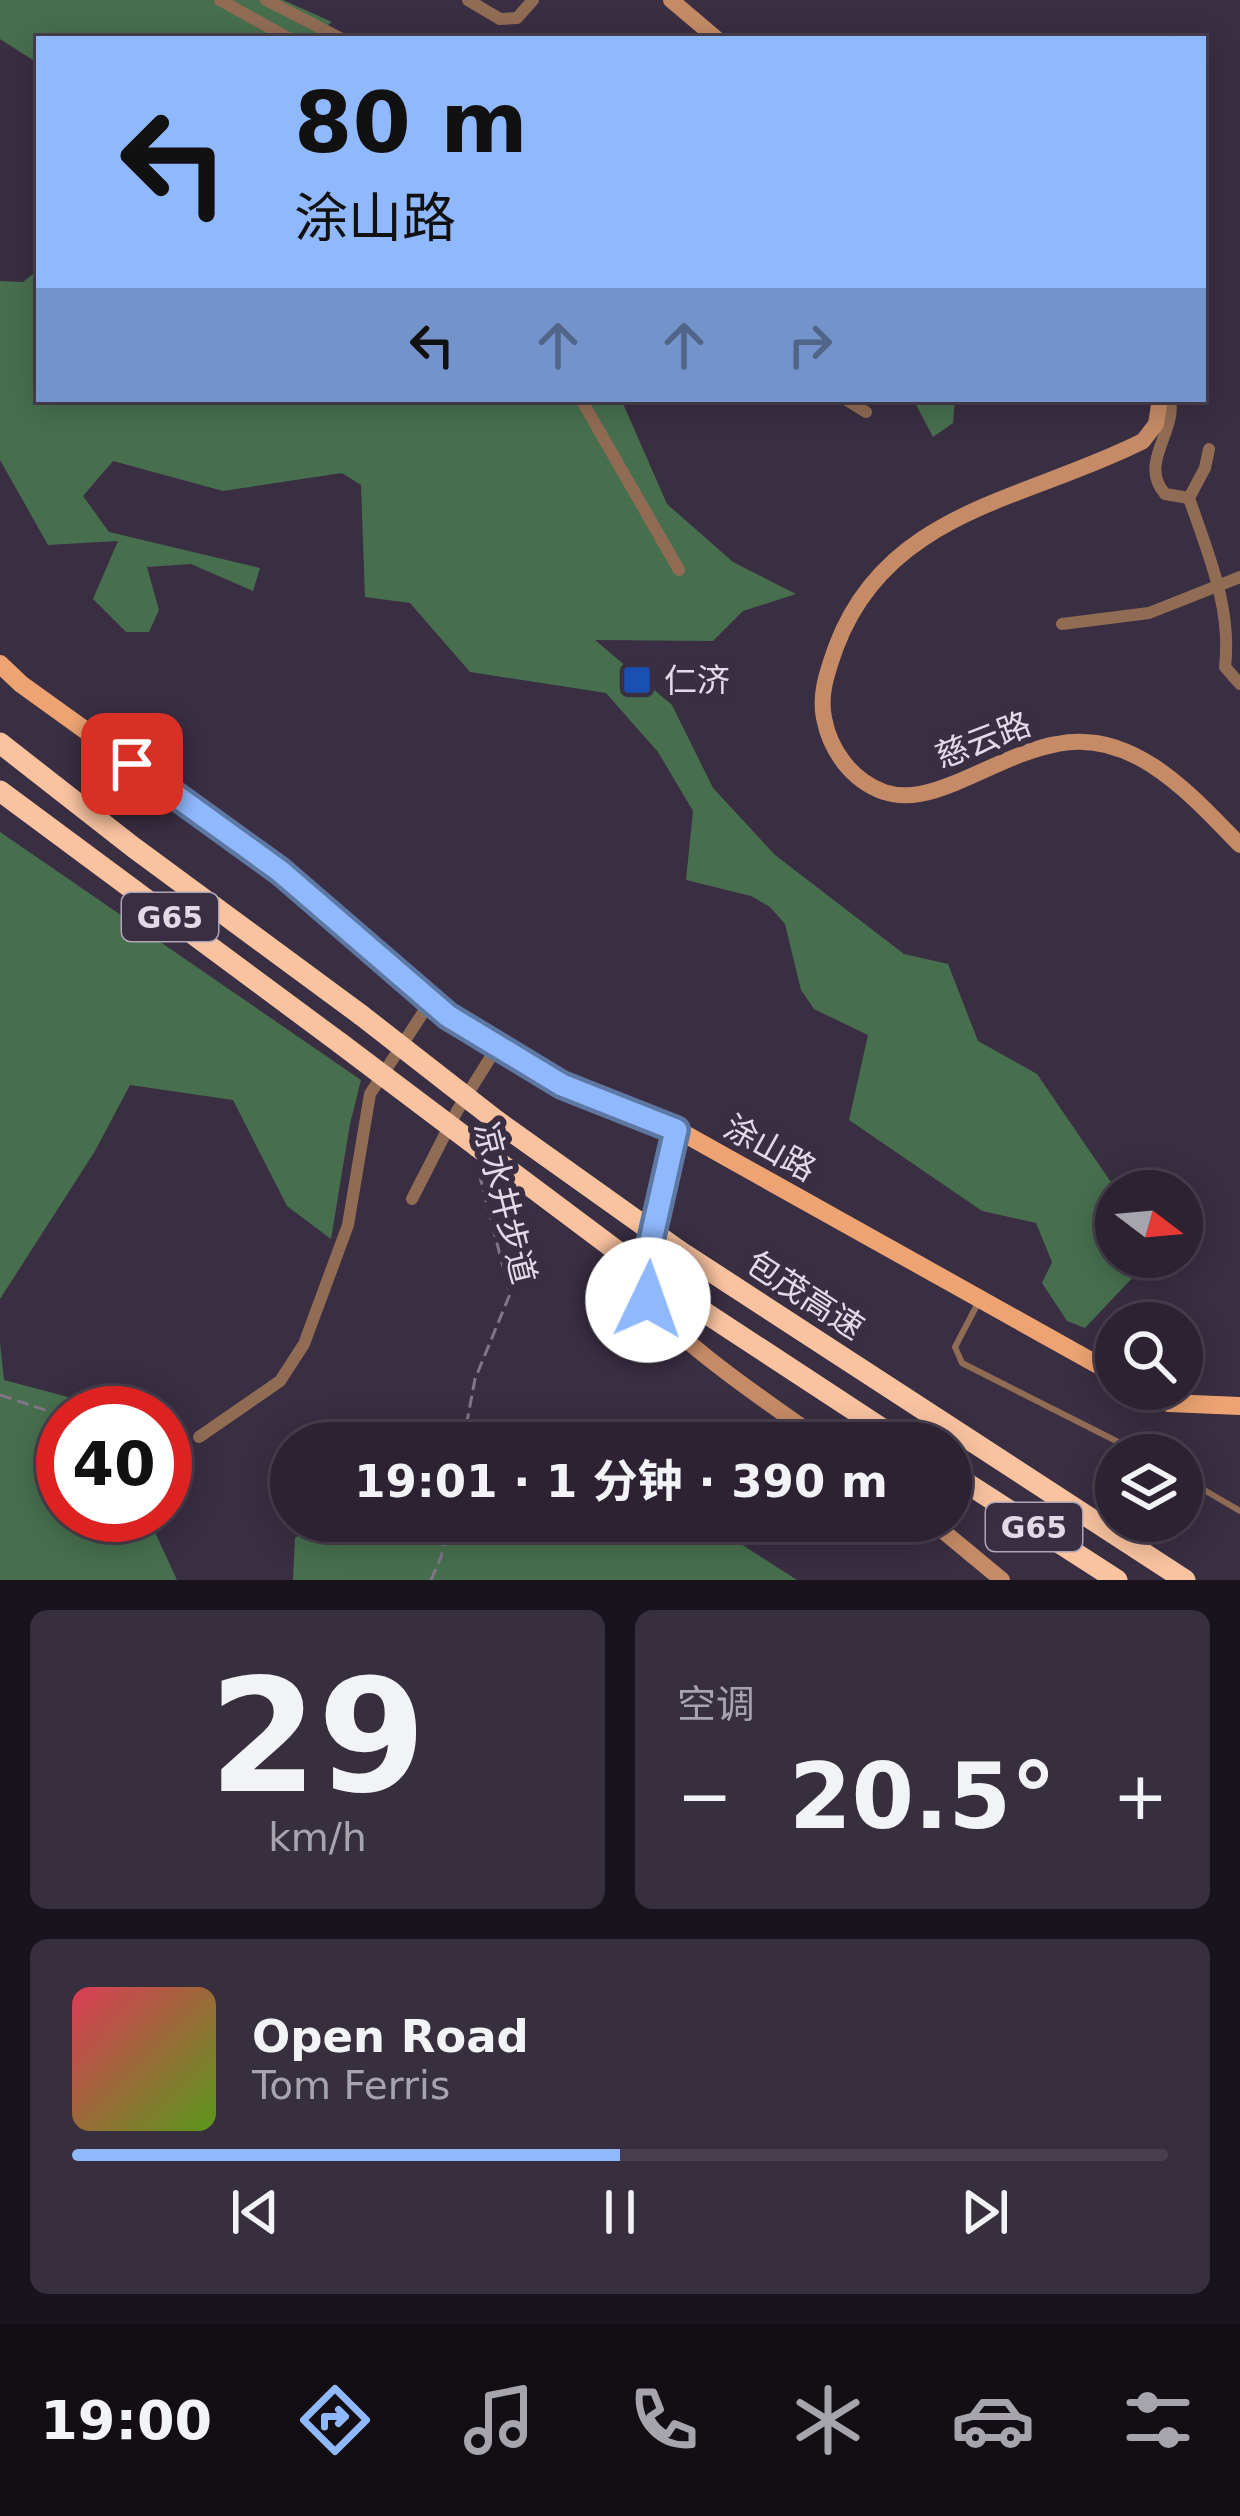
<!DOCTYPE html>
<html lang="zh">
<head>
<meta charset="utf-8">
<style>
  body { margin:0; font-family:"DejaVu Sans","Noto Sans SC",sans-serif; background:#382f3e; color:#f1f3f6; height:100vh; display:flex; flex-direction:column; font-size:45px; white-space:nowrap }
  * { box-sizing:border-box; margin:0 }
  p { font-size:39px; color:#a6a4ac }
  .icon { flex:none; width:66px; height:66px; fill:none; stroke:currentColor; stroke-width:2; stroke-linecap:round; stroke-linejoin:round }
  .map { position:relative; height:1580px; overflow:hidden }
  .side { display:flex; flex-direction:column; gap:30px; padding:30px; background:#18131c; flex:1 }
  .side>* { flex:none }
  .guide { position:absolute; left:36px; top:36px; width:1170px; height:366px; border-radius:0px; box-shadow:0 6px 30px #0003,0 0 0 3px #483f4d; background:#90b8fd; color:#111; overflow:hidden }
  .needle { width:78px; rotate:106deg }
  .fabs { position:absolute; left:1095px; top:1170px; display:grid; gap:24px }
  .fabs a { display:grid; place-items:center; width:108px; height:108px; border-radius:50%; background:#2c2232; box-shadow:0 6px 30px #0003,0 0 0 3px #483f4d; font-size:60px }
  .speed { position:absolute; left:36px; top:1386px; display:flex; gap:24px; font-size:60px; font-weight:700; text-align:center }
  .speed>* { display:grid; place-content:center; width:156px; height:156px; border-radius:50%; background:#2c2232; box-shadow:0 6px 30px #0003,0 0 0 3px #483f4d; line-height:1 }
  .speed .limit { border:18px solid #d22; background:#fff; color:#111 }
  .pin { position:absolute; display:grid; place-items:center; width:102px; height:102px; color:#fff; margin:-51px; border-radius:24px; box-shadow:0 6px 18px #0006 }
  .me { position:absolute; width:132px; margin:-66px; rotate:3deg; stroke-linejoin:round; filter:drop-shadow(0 0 9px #0008) }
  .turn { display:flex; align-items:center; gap:42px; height:252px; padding:0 60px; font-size:54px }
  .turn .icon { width:156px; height:156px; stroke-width:2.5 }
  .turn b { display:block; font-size:84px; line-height:102px }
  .lanes { display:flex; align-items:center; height:114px; padding:0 60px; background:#0003; justify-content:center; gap:60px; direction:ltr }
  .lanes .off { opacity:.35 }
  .big { font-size:90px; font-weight:700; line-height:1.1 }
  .side .widget { flex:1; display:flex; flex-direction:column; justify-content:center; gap:18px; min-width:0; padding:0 42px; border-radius:18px; background:#382f3e }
  .side .dial { align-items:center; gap:0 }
  .dial b { font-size:156px; line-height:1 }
  .song { display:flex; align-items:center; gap:36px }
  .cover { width:144px; height:144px; border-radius:18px; background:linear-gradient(135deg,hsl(350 70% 55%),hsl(90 70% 35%)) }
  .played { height:12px; border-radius:6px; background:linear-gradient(90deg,#90b8fd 50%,#483f4d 50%) }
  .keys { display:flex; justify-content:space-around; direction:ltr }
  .heat { display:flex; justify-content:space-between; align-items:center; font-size:66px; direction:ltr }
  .side .tiles { flex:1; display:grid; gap:30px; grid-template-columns:1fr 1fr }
  .widget:last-child { grid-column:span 2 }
  .trip { position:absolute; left:270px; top:1422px; width:702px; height:120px; border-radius:60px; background:#2c2232; box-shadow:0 6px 30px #0003,0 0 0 3px #483f4d; font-weight:700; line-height:120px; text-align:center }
  .menu { display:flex; height:192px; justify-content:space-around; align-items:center; background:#120e14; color:#a6a4ac }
  .menu .icon { width:84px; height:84px }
  .menu .selected { color:#90b8fd }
  .menu b { font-size:54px; color:#f1f3f6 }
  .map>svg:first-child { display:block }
</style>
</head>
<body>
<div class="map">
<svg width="1240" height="1580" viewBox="0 0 1240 1580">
  <rect width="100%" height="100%" fill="#3a2e42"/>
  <!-- forest -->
  <path fill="#476f4e" d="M 0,0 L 283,0 L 332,22 L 310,39 L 39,39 L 39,64 L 0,39 Z
    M 39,269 L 39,399 L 621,399 L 667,504 L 733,562 L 796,594 L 743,611 L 713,641 L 595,640 L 672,705 L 713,788 L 775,855 L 904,954 L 948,964 L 978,1041 L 1037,1074 L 1117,1191 L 1116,1257 L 1152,1257 L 1085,1328 L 1067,1321 L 1042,1283 L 1052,1262 L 1036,1223 L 982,1211 L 849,1120 L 868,1035 L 814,1009 L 801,990 L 785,924 L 770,907 L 751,896 L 686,880 L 693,811 L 658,752 L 606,693 L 470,672 L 410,603 L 365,597 L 361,485 L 342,473 L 223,491 L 113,461 L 83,496 L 109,532 L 260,568 L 253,591 L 191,564 L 147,567 L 159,610 L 149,632 L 126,632 L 93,599 L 118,541 L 48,545 L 0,460 L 0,281 L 23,282 Z
    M 913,399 L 955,399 L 953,423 L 933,437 Z
    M 0,832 L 361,1080 L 350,1124 L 331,1239 L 287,1206 L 233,1100 L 130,1085 L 95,1151 L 0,1299 Z
    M 0,1343 L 4,1380 L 102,1406 L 105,1413 L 63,1413 L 63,1515 L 147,1515 L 177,1580 L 0,1580 Z
    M 322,1521 L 705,1521 L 797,1580 L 293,1580 L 295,1538 Z"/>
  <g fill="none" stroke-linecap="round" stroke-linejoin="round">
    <!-- path -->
    <path stroke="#817687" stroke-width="3" stroke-dasharray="12 6" stroke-linecap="butt" d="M 0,1395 L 63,1416
      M 463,1443 L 475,1379 L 510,1294 L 478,1169
      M 165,1444 L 176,1446 L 186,1442
      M 431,1580 L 441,1557 L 448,1521"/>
    <!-- lane -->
    <path stroke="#916c55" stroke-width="6" d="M 978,1303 L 955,1347 L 962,1363 L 1144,1455
      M 1182,1477 L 1240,1511"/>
    <!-- street -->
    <path stroke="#916c55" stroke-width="12" d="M 220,0 L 290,39
      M 266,0 L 342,39
      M 468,0 L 500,19 L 517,18 L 533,0
      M 581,399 L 679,570
      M 845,399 L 866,412
      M 1170,399 C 1177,432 1138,463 1165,494 L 1189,498
      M 1189,498 C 1208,554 1232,608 1225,667 L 1240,684
      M 1189,498 L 1205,468 L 1209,449
      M 1062,624 L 1149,613 L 1240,577
      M 412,1199 L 457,1111 L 497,1047
      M 199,1437 L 280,1381 L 304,1344 L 348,1225 L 370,1094 L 430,1002"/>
    <!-- secondary -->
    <path stroke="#c58b66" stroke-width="16" d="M 671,0 L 717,39
      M 1160,399 L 1156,424 L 1143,441 C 1027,500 887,510 836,647 C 828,670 819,693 824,718 C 830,750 851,780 884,792 C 908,800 933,792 955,783 C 987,770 1023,750 1057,744 C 1134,728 1193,797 1240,845
      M 676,1129 C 665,1181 640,1242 648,1295 C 653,1327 792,1419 825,1443
      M 931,1521 L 1002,1580"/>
    <!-- primary -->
    <path stroke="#eda372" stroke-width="18" d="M 0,664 L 21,684 L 281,871 L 430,1002 L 484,1039 L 562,1085 L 676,1129 L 1116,1375
      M 1143,1389 L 1169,1403 L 1240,1406"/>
    <!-- highway -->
    <path stroke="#f9c3a0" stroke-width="21" d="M 0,743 L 133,847 L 361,1015
      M 0,791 L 340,1043
      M 497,1121 L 643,1225
      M 478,1147 L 625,1257
      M 678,1250 L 1185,1580
      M 660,1283 L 904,1443
      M 951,1473 L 1117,1580"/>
    <!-- highway-bridge -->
    <path stroke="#f9c3a0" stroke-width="21" d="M 361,1015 L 497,1121
      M 340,1043 L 478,1147
      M 643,1225 L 678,1250
      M 625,1257 L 660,1283"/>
  </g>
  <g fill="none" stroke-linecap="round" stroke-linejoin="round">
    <!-- route casing -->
    <g stroke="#5e78a4" stroke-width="30">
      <path id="route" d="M 132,764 L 280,871 L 448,1016 L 562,1085 L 676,1130 L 647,1258 L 648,1300"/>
    </g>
    <!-- route -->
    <use href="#route" stroke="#90b8fd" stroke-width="21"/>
  </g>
  <!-- markers -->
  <rect fill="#1a4fb4" stroke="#3a2e42" stroke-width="4.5" x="622" y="665" width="30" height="30" rx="6"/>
  <g text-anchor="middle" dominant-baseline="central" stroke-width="12" stroke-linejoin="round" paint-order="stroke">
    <!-- shield labels -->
    <g fill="#3a2e42" stroke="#b0a6b5" stroke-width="3">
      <rect x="122" y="893" width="96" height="48" rx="9"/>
      <rect x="986" y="1503" width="96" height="48" rx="9"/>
    </g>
    <g font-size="30" font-weight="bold" fill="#e2dae6">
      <text x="170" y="917">G65</text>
      <text x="1034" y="1527">G65</text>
    </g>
    <!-- poi labels -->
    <g font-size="33" fill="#e2dae6" stroke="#3a2e42" text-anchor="start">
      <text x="664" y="680">仁济</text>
    </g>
    <!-- street labels -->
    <g font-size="33" fill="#e2dae6" stroke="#3a2e42">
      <text transform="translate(983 740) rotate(-21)">慈云路</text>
      <text transform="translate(770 1148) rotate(29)">涂山路</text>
      <text transform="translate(505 1203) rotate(76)">凉水井步道</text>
      <text transform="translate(805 1295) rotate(33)">包茂高速</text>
    </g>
  </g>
</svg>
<div class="fabs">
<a><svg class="needle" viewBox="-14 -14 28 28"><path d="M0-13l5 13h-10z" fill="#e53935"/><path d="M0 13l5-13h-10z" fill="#a6a4ac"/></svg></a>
<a><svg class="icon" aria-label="search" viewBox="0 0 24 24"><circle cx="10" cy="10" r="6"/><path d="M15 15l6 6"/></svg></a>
<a><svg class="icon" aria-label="layers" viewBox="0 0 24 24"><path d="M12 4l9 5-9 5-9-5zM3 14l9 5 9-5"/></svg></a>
</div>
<div class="speed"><div class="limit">40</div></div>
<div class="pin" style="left:132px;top:764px;background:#d93025"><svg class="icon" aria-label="arrive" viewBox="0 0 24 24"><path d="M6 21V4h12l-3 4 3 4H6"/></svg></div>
<svg class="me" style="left:648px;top:1300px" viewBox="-20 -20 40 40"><circle r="19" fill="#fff"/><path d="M0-13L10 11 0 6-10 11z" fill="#90b8fd"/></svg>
<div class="trip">19:01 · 1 分钟 · 390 m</div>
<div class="guide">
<div class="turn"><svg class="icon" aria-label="left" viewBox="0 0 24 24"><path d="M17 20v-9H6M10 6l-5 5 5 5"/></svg><div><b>80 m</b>涂山路</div></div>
<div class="lanes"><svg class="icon" aria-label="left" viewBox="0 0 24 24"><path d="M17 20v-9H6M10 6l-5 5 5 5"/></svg><svg class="icon off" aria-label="ahead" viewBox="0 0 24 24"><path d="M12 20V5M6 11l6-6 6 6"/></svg><svg class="icon off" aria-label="ahead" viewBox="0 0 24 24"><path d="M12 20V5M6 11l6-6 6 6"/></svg><svg class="icon off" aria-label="right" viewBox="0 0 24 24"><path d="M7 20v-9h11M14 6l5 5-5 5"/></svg></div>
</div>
</div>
<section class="side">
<div class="tiles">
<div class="widget dial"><b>29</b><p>km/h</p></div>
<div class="widget"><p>空调</p>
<div class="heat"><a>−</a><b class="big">20.5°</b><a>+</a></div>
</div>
<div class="widget">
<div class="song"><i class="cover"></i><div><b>Open Road</b><p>Tom Ferris</p></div></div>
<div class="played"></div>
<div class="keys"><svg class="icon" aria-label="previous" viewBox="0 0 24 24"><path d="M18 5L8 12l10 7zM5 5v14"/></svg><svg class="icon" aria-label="pause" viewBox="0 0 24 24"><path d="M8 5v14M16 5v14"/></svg><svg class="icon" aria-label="next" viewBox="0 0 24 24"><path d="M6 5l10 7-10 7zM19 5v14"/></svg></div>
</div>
</div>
</section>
<nav class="menu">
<b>19:00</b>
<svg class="icon selected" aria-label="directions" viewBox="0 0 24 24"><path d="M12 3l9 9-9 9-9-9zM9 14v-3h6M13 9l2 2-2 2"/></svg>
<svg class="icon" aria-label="music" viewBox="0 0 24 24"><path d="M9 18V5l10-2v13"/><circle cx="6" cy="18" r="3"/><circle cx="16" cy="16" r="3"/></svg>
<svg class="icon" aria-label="phone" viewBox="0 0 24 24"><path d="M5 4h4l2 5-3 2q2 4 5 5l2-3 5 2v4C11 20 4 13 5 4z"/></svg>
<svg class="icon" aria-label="climate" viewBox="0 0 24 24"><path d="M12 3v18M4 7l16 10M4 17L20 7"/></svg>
<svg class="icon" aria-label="car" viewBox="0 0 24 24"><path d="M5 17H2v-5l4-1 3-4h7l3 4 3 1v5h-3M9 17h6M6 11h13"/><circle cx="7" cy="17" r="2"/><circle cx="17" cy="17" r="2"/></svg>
<svg class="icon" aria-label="filters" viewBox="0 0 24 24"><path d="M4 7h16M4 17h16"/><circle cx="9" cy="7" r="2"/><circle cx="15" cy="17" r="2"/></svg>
</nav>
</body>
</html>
